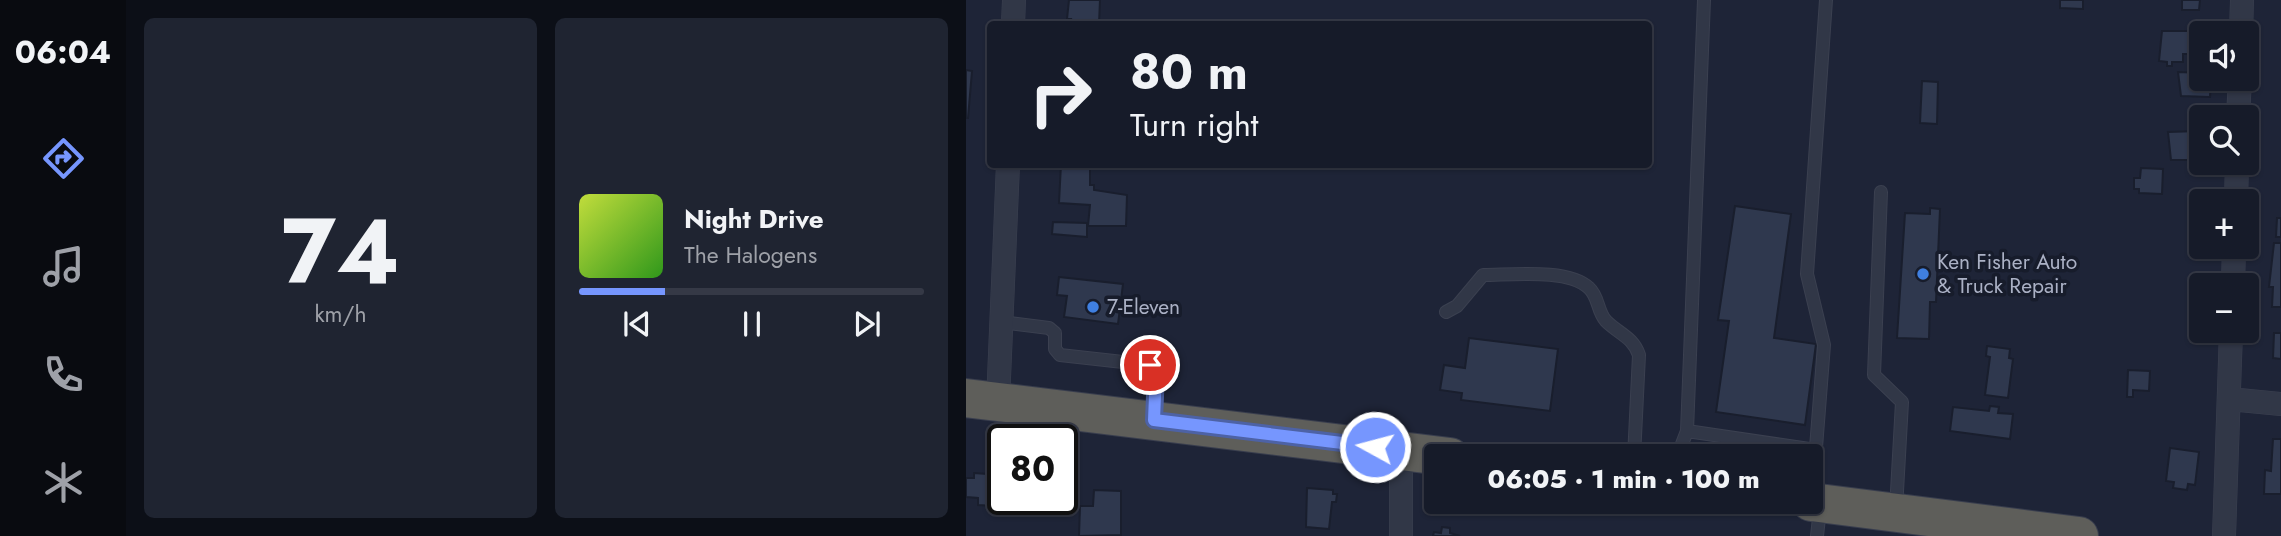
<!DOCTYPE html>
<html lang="en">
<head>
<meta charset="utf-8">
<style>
  body { margin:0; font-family:Jost,sans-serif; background:#1f2431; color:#f1f3f6; height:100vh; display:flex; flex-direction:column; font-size:26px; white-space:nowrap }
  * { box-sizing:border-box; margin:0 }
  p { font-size:23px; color:#9ea1a8 }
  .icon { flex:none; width:38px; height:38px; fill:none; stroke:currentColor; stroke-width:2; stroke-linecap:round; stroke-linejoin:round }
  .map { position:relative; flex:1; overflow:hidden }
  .side { display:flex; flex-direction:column; gap:18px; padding:18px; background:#0c0f17; width:840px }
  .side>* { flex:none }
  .guide { position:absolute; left:21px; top:21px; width:665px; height:147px; border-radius:7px; box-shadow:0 2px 5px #0004,0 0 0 2px #353946; background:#161b29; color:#f1f3f6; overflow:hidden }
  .controls { position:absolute; left:1223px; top:21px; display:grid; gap:14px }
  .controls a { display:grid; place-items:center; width:70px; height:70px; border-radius:7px; background:#161b29; box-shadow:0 2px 5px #0004,0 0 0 2px #353946; font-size:35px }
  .speed { position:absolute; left:21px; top:424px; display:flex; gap:14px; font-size:35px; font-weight:700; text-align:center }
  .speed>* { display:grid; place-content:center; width:91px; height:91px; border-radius:50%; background:#161b29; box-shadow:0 2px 5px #0004,0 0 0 2px #353946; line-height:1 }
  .speed .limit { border:4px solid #111; border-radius:10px; background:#fff; color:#111 }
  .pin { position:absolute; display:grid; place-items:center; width:60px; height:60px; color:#fff; margin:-30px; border:4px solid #fff; border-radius:50%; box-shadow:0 2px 7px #0007 }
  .me { position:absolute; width:77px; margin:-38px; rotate:277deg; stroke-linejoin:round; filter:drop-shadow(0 0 5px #0008) }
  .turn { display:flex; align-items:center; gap:24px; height:147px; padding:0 28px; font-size:32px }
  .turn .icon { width:91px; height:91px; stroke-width:2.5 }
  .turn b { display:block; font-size:49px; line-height:60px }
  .side .tile { flex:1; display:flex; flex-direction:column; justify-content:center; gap:10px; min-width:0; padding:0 24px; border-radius:10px; background:#1f2431 }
  .side .dial { align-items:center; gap:0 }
  .dial b { font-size:91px; line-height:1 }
  .song { display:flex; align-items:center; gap:21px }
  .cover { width:84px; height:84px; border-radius:10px; background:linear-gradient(135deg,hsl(70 70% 55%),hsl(110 70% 35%)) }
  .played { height:7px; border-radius:4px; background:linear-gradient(90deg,#7696fe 25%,#353946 25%) }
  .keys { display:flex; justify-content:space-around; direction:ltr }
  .side .tiles { flex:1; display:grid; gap:18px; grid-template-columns:repeat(2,1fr) }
  .trip { position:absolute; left:458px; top:444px; width:399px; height:70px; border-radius:7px; background:#161b29; box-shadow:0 2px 5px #0004,0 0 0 2px #353946; font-weight:800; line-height:70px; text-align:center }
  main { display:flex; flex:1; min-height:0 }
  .tabs { display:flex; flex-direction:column; width:126px; justify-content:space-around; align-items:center; background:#090b10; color:#9ea1a8 }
  .tabs .icon { width:49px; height:49px }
  .tabs .selected { color:#7696fe }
  .tabs b { font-size:32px; color:#f1f3f6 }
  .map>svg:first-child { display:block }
</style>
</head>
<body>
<main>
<nav class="tabs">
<b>06:04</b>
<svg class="icon selected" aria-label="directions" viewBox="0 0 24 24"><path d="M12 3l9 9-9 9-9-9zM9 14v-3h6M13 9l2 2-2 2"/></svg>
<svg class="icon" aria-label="music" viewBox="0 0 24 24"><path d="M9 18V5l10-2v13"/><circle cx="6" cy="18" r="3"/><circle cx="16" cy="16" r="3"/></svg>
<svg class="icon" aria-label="phone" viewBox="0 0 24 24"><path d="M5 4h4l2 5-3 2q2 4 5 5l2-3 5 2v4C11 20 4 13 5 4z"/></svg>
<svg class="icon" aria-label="climate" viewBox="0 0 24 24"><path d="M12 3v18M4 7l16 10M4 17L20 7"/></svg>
</nav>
<section class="side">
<div class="tiles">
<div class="tile dial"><b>74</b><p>km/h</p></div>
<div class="tile">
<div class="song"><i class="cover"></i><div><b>Night Drive</b><p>The Halogens</p></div></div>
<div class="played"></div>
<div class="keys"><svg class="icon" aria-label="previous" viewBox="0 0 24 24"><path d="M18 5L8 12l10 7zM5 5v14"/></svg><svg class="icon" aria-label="pause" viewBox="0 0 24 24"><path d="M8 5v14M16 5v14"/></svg><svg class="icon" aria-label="next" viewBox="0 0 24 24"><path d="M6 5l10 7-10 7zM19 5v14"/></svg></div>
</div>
</div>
</section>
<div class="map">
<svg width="1315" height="536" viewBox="0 0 1315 536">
  <rect width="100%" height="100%" fill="#1e2437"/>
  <!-- building -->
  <path fill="#2f384e" stroke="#191e2d" stroke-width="2" d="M 103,0 L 134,0 L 133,24 L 104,24 L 105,19 L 101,19 Z
    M 1094,0 L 1117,0 L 1117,9 L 1094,8 Z
    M 1216,0 L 1234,0 L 1233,10 L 1216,10 Z
    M 1196,31 L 1247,31 L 1247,33 L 1236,33 L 1236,54 L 1217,54 L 1217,62 L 1206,62 L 1206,66 L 1201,66 L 1201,62 L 1193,61 Z
    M 0,70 L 6,71 L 2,118 L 0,118 Z
    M 1212,72 L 1236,73 L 1236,79 L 1245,79 L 1244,97 L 1215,96 Z
    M 956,81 L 972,82 L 971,124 L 954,123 Z
    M 1232,131 L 1236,133 L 1236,163 L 1241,163 L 1233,163 L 1233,160 L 1205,160 L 1202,132 Z
    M 95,164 L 124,165 L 124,185 L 128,185 L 128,190 L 161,195 L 160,226 L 122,226 L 124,205 L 93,203 Z
    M 1175,168 L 1197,169 L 1196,194 L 1173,193 L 1173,189 L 1168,189 L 1168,178 L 1174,178 Z
    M 769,206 L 825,214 L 808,338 L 850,344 L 839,425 L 750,412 L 763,321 L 752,320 Z
    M 964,208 L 974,209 L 970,302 L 964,302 L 963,339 L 931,338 L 939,213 L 964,214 Z
    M 1311,218 L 1315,218 L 1315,237 L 1310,237 Z
    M 87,222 L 121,223 L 121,237 L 86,234 Z
    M 1308,243 L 1315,243 L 1315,307 L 1306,307 L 1307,287 L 1303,287 Z
    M 93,277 L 157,284 L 152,324 L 98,317 L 101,296 L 91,295 Z
    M 1308,333 L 1315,333 L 1315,359 L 1307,358 Z
    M 503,338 L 592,349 L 584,411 L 495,400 L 496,393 L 474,390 L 478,365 L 499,368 Z
    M 1021,346 L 1044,349 L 1043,358 L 1047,359 L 1042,398 L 1019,395 L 1024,357 L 1020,356 Z
    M 1162,370 L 1184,371 L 1183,391 L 1167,390 L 1167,397 L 1161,397 Z
    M 1024,406 L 1033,407 L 1032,413 L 1047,414 L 1044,439 L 984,431 L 987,407 L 1023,411 Z
    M 1307,439 L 1315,439 L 1315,494 L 1298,494 L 1299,470 L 1305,471 Z
    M 1204,448 L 1233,452 L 1229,485 L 1222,484 L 1221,490 L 1207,488 L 1208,482 L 1200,481 Z
    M 8,473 L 35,475 L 34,499 L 28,499 L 28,506 L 12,505 L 12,498 L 0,497 L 0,478 L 8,478 Z
    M 341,488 L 367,490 L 367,494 L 371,494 L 370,502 L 366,502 L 363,529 L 340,527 Z
    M 128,490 L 155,491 L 155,535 L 113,536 L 114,506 L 127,506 Z
    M 476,527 L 484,528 L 484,533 L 494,536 L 467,536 L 468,532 L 475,533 Z"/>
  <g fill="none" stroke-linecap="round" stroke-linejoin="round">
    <!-- service casing -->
    <g stroke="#3b4050" stroke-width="14">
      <path id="service" d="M 915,192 L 908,375 L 936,402 L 930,509
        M 480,312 L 491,306 L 517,275 C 544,275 603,268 623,288 C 633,297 631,311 640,321 C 653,334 667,337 673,355 L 668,457
        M 35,322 L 83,328 L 89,333 L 89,349 L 94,355 L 184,365 L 190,372 L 188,416
        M 721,431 L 850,450
        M 711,457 L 721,431 L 738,0
        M 846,499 L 858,345 L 841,274 L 860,0
        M 851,536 L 854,509"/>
    </g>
    <!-- minor casing -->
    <g stroke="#3b4050" stroke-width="24">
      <path id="minor" d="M 47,24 L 48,0
        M 1275,33 L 1276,0
        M 1272,117 L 1274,79
        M 1270,201 L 1271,163
        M 1267,285 L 1268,247
        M 1263,399 L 1315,404
        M 32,402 L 42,164
        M 435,451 L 435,536
        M 1258,536 L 1265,331"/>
    </g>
    <!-- trunk casing -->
    <g stroke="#393e4e" stroke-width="40">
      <path id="trunk" d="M 0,398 L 484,457
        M 845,502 L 1113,536"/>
    </g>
    <!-- service -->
    <use href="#service" stroke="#313747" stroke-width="12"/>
    <!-- minor -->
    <use href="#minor" stroke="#313747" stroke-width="23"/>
    <!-- trunk -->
    <use href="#trunk" stroke="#5e5e5a" stroke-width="38"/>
  </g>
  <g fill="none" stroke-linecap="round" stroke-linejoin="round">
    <!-- route casing -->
    <g stroke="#4d62a5" stroke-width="18">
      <path id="route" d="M 184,365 L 190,372 L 188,420 L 409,447"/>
    </g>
    <!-- route -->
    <use href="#route" stroke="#7696fe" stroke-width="12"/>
  </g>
  <!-- markers -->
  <g fill="#3f7fe0" stroke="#171c2b" stroke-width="2.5">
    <circle cx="957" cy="274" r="7"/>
    <circle cx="127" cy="307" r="7"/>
  </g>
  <g text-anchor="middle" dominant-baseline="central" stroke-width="7" stroke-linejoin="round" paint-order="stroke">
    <!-- poi labels -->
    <g font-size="21" fill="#abb1c5" stroke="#171c2b" text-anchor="start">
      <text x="971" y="262">Ken Fisher Auto<tspan x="971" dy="24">&amp; Truck Repair</tspan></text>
      <text x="141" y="307">7-Eleven</text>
    </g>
  </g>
</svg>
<div class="controls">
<a><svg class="icon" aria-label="sound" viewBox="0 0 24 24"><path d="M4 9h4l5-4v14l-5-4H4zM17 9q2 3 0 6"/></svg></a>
<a><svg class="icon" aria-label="search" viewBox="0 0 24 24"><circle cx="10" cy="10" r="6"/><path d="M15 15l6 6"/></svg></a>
<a>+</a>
<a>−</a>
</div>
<div class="speed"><div class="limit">80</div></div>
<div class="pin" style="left:184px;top:365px;background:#d93025"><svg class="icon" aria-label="arrive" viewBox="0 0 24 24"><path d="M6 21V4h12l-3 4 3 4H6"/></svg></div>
<svg class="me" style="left:409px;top:447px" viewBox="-20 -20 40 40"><circle r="17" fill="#7696fe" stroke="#fff" stroke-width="3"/><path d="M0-11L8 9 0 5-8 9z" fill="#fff"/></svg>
<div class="trip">06:05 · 1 min · 100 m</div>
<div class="guide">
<div class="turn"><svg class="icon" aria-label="right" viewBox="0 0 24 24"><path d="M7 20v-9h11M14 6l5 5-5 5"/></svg><div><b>80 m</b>Turn right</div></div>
</div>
</div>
</main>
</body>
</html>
